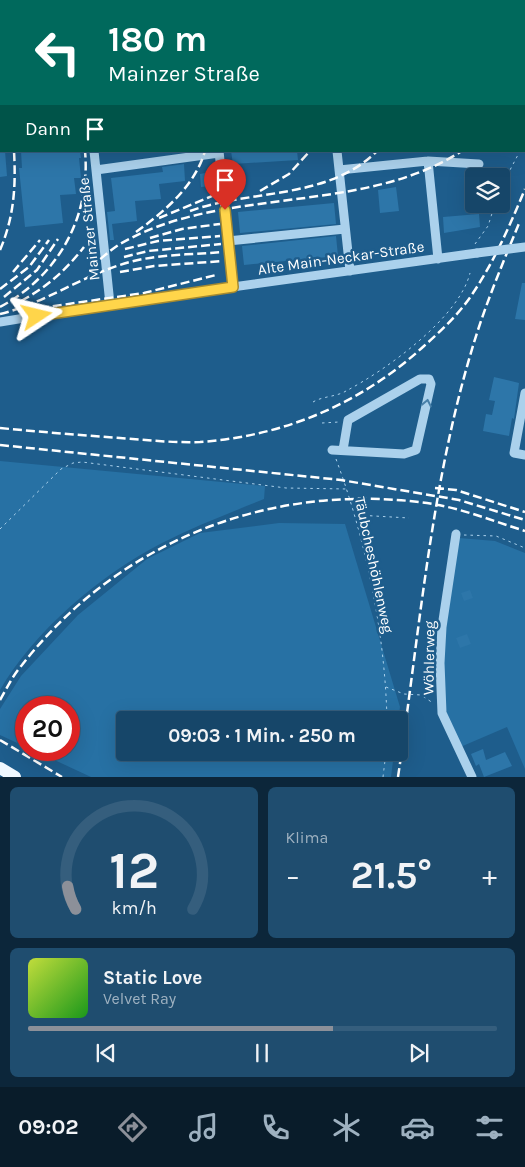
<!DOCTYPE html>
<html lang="de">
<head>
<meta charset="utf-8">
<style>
  body { margin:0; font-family:Karla,sans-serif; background:#1f4d6f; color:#f1f3f6; height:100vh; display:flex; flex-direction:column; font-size:19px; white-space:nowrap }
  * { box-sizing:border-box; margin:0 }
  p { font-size:16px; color:#9eb1c0 }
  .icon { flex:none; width:28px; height:28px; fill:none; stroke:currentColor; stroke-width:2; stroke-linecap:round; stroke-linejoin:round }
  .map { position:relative; height:777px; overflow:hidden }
  .sheet { display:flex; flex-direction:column; gap:10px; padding:10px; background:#0c263a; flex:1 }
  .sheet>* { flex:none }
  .guide { position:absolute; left:0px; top:0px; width:525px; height:152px; box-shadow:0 5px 20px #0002,0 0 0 1px #355e7d; background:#00695c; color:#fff; overflow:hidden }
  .fabs { position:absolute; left:465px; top:168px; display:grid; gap:10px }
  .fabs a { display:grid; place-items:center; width:45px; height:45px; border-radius:5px; background:#164669; box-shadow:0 5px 20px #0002,0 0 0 1px #355e7d; font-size:25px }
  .speed { position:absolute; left:15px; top:696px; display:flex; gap:10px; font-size:25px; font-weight:700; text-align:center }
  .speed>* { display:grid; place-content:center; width:65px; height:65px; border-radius:50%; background:#164669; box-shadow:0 5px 20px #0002,0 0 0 1px #355e7d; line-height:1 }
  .speed .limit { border:8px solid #d22; background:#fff; color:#111 }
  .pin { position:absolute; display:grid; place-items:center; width:42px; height:42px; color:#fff; margin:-51px -21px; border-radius:50% 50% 50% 0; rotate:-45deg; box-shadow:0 0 5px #0007 }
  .pin .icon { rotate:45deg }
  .me { position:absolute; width:55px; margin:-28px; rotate:80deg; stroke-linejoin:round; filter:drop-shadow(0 0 4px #0008) }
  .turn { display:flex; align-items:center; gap:18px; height:105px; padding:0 25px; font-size:22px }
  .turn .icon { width:65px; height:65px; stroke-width:2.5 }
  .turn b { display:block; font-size:35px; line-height:42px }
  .then { display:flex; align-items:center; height:48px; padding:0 25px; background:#0003; gap:10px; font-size:19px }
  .big { font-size:38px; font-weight:700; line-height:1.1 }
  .sheet .tile { flex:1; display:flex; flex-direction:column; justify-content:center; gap:8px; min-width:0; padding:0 18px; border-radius:8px; background:#1f4d6f }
  .sheet .dial { align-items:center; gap:0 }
  .dial svg { height:130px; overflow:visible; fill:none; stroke:#355e7d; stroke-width:7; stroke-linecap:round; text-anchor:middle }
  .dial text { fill:#f1f3f6; stroke:none }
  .song { display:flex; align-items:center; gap:15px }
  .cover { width:60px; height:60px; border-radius:8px; background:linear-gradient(135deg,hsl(70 70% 55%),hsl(120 70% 35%)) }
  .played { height:5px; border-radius:2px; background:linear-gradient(90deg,#8c9099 65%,#355e7d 65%) }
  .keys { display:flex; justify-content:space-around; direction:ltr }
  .heat { display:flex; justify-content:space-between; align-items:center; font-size:28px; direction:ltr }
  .sheet .tiles { flex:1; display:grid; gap:10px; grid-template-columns:1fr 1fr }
  .tile:last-child { grid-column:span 2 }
  .trip { position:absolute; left:116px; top:711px; width:292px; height:50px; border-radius:5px; background:#164669; box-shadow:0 5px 20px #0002,0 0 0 1px #355e7d; font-weight:700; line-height:50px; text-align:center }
  .menu { display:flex; height:80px; justify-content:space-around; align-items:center; background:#091c2a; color:#9eb1c0 }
  .menu .icon { width:35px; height:35px }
  .menu .active { color:#8c9099 }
  .menu b { font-size:22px; color:#f1f3f6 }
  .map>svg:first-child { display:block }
</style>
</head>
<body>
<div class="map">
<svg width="525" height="777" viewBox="0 0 525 777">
  <rect width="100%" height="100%" fill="#1e5d8c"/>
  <!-- green -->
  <path fill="#2771a4" d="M 0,461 L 265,486 L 264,499 C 230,513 195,526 162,543 C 100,575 35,630 0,690 Z
    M 279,523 L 345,524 L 400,707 L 398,720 L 125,720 L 125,752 L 394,753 L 391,777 L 91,777 L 33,750 L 69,750 L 69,708 L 26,708 L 26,747 L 0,735 L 0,709 L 21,676 L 78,615 L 147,559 L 200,533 Z
    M 459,538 L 495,541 L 525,553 L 525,769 L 507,727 L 458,748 C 428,682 448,607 459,538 Z"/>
  <!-- building -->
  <path fill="#2d76a9" d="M 0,146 L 1,151 L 5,151 L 7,176 L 0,177 Z
    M 21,151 L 80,151 L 81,158 L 79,158 L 81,178 L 74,178 L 76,194 L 60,195 L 63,223 L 25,227 L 19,168 L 22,168 Z
    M 231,151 L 297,151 L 298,160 L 233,164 Z
    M 184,164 L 185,181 L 159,184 L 161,199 L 135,201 L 137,221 L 112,224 L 114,240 L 110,240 L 107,212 L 115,211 L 111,178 L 163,172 L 162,167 Z
    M 211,172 L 212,186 L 201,187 L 200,174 Z
    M 396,187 L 399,211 L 380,213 L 378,190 Z
    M 334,203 L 336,224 L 240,233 L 238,212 Z
    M 479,214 L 480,227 L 444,233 L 443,217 Z
    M 336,236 L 338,256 L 244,265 L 242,246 Z
    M 522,283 L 525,283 L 525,320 L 515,319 Z
    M 494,377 L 519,383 L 514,419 L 512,418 L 509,436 L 483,431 L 486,414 L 492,415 L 495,401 L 489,400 Z
    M 470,590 L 473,598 L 464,601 L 461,593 Z
    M 467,634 L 471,644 L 460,648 L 456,638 Z
    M 483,749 L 486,760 L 505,752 L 512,766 L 484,777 L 479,764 L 476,766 L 471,754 Z"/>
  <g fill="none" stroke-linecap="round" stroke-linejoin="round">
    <!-- path -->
    <path stroke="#abd1ec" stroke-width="1" stroke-dasharray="2.5 4" stroke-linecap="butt" d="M 524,144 L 525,141
      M 501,187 L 520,151
      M 475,244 L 488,226 L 495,204
      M 313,402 C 323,396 336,397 346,391 C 386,370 459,318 470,273
      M 322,423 L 339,422
      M 336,459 C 366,540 385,633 387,720
      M 357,515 L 409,518
      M 0,529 L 61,469 L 73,463 L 82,462 L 286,488 L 347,489
      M 464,535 L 496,536 L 525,548
      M 386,687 L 404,694 L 421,695 L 433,703
      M 383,777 L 386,752"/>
    <!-- minor -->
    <path stroke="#abd1ec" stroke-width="9" d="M 79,0 L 80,1
      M 202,0 L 203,1
      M 323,0 L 323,1
      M 430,0 L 430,1
      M 0,101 L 1,100
      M 94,151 L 110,304
      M 219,151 L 233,287
      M 337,151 L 350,271
      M 428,161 L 438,259
      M 96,170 L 219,153
      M 339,170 L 428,161 L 479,164
      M 228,241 L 345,229
      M 0,322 L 110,304 L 477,253
      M 525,393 L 514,453 L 525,455
      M 332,450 L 404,454 L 416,450 L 431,384 L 429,379 L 420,379 L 348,420 L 343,450
      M 456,534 L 442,627 L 440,663 L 442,713 L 472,777"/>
    <!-- major -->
    <path stroke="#f0f8ff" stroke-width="12" d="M 0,768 L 15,777"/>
    <!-- rail -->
    <path stroke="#fff" stroke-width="2.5" stroke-dasharray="9 4" stroke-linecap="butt" d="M 1,0 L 1,7
      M 200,0 L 201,1
      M 0,52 L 1,63
      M 524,81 L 525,78
      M 260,191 L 289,174 L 310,151
      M 190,211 C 251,189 328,200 377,151
      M 159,218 L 217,194
      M 136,232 C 164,212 195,186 205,151
      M 150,238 L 182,229 L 220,224
      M 125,249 L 158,241 L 220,236
      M 0,250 C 14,217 16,187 14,151
      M 124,257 L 148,251 L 221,244
      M 90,267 C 100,260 110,250 120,244 C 222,185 360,216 462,151
      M 13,272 L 40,240
      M 120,272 L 154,266 L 223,261
      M 0,289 L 29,267 L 49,240
      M 4,297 L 37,270 L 58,239
      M 21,301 C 47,287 66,270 84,247
      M 0,307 C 58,276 91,217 85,151
      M 27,310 L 144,293 L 216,275
      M 0,314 C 42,304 79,278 120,265 C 152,254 188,255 222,252
      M 0,428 C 40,432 80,435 120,438 C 147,440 173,443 200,442 C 285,436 362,403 424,346 C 442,330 460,313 473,293 C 495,260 510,225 525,189
      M 0,445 L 341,480 L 459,500 L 525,520
      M 435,488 L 456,490 L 525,512
      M 0,700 C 7,688 13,675 22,665 C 118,542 266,484 419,502 C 456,506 490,520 525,531
      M 0,740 L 62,777
      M 398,777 C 419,637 430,492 470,356 C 483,310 502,265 520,221"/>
    <!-- minor-bridge -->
    <path stroke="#abd1ec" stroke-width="9" d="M 477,253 L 525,247"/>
  </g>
  <!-- one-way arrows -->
  <defs><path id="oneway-chevron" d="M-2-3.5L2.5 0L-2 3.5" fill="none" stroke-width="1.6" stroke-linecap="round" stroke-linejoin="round" transform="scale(1.25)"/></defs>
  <use stroke="#4880a9" href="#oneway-chevron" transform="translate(427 403) rotate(-79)"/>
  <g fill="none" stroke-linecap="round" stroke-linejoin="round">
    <!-- route casing -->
    <g stroke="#a68a30" stroke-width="12">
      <path id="route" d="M 37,316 L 233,287 L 225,210"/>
    </g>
    <!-- route -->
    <use href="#route" stroke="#ffd54a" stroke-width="9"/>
  </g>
  <g text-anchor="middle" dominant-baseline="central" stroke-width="5" stroke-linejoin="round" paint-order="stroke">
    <!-- street labels -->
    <g font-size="15" fill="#fff" stroke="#1e5d8c">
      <text transform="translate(89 229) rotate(-96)">Mainzer Straße</text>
      <text transform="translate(341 258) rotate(-8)">Alte Main-Neckar-Straße</text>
      <text transform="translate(374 565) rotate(78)">Täubcheshöhlenweg</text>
      <text transform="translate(429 658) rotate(-89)">Wöhlerweg</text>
    </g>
  </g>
</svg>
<div class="fabs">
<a><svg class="icon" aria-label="layers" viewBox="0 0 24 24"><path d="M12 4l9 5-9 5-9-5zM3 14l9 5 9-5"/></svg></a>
</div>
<div class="speed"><div class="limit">20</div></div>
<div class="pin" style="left:225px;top:210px;background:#d93025"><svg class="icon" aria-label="arrive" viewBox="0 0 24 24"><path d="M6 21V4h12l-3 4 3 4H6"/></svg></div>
<svg class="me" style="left:37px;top:316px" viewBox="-20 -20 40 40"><path d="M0-17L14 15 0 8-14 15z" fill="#ffd54a" stroke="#fff" stroke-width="4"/></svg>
<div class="trip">09:03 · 1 Min. · 250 m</div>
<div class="guide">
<div class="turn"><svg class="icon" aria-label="left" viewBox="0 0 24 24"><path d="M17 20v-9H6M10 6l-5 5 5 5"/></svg><div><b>180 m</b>Mainzer Straße</div></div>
<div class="then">Dann<svg class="icon" aria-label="arrive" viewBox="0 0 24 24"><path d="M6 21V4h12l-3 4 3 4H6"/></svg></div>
</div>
</div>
<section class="sheet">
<div class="tiles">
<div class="tile dial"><svg viewBox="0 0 100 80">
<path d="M14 69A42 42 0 1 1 86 69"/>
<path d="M14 69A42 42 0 0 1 9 55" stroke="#8c9099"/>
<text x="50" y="56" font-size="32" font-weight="700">12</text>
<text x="50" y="72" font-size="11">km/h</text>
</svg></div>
<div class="tile"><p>Klima</p>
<div class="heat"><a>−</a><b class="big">21.5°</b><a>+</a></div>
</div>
<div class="tile">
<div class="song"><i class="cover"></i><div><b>Static Love</b><p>Velvet Ray</p></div></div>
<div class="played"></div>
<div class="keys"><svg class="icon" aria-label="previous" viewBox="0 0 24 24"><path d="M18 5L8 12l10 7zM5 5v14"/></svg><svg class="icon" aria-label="pause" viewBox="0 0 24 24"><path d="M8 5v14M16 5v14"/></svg><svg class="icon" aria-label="next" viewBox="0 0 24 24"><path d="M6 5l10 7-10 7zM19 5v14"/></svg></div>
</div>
</div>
</section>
<nav class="menu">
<b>09:02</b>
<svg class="icon active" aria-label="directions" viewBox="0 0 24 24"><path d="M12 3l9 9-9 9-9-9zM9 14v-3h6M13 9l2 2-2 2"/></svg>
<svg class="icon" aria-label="music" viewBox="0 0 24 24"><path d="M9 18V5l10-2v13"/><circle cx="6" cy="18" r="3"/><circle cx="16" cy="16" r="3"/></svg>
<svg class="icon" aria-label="phone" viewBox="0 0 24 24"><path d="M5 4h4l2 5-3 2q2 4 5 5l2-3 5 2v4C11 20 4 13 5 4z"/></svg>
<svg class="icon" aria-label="climate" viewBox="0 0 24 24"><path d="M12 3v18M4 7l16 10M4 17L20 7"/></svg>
<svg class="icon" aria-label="car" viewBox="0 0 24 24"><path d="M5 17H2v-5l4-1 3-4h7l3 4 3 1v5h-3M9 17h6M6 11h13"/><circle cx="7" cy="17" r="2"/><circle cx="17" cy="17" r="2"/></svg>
<svg class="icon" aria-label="filters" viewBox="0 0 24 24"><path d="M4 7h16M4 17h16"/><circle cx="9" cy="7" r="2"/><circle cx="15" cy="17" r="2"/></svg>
</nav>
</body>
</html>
